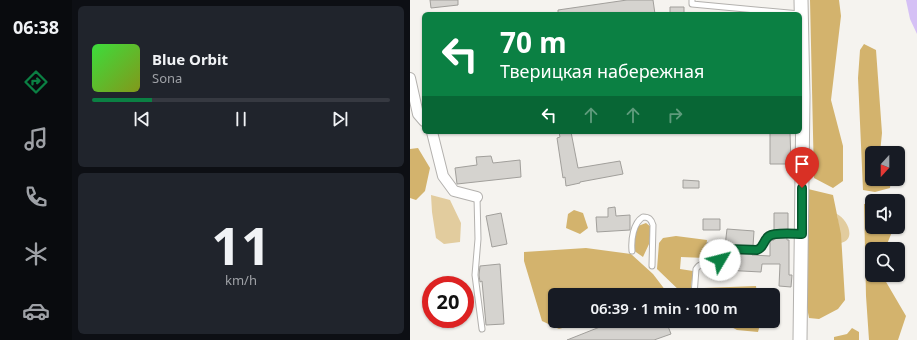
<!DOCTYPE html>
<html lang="en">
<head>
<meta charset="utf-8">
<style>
  body { margin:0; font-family:"Noto Sans",sans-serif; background:#20242c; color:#f1f3f6; height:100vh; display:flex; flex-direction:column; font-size:15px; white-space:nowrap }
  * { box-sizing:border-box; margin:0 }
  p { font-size:13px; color:#9ea1a6 }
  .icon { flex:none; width:22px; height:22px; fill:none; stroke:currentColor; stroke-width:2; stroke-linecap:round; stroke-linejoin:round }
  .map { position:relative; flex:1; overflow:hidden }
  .details { display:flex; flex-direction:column; gap:6px; padding:6px; background:#0d0f14; width:338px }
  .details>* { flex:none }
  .top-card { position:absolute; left:12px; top:12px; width:380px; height:122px; border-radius:6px; box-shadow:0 1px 3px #0004; background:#0b8043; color:#fff; overflow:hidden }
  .needle { width:26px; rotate:201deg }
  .fabs { position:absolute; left:455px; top:146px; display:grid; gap:8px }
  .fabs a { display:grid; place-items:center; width:40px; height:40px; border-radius:6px; background:#171b24; box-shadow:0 1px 3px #0004; font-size:20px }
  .speed { position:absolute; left:12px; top:276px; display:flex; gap:8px; font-size:20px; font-weight:700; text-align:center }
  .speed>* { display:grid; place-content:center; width:52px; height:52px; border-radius:50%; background:#171b24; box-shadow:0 1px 3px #0004; line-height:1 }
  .speed .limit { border:6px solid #d22; background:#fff; color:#111 }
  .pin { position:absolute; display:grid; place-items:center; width:34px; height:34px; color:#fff; margin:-41px -17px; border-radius:50% 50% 50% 0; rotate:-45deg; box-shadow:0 0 4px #0007 }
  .pin .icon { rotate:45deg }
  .me { position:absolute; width:44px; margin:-22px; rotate:53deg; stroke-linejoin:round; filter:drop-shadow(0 0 3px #0008) }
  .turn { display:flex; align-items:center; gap:14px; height:84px; padding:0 12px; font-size:18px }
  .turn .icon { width:52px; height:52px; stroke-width:2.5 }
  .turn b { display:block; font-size:28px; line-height:34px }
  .lanes { display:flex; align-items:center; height:38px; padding:0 12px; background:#0003; justify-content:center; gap:20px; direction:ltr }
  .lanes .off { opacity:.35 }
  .details .widget { flex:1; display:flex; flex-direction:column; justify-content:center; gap:6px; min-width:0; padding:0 14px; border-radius:6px; background:#20242c }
  .details .dial { align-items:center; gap:0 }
  .dial b { font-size:52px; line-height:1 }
  .song { display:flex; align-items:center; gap:12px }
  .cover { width:48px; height:48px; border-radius:6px; background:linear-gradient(135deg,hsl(120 70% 55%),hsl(70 70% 35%)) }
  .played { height:4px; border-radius:2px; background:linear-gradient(90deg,#0b8043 20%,#363941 20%) }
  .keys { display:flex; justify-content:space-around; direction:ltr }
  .trip { position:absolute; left:138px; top:288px; width:232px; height:40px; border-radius:6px; background:#171b24; box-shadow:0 1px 3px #0004; font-weight:600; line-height:40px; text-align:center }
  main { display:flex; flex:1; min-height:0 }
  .dock { display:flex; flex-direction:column; width:72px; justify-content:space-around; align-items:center; background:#090b0e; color:#9ea1a6 }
  .dock .icon { width:28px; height:28px }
  .dock .current { color:#0b8043 }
  .dock b { font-size:18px; color:#f1f3f6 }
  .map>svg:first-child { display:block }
</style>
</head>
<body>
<main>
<nav class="dock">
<b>06:38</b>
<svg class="icon current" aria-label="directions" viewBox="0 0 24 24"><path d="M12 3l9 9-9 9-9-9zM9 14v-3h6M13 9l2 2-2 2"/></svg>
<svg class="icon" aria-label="music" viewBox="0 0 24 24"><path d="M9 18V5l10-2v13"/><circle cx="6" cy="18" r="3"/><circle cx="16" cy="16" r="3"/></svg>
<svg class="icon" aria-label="phone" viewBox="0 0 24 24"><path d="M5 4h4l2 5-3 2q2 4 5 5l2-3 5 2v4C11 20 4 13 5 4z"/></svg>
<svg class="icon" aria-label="climate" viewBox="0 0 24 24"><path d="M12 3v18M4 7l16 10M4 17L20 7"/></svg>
<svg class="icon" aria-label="car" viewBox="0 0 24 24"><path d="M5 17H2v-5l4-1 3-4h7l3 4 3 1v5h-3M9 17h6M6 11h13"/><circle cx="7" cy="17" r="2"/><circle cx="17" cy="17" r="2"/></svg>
</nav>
<section class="details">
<div class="widget">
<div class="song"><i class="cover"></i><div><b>Blue Orbit</b><p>Sona</p></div></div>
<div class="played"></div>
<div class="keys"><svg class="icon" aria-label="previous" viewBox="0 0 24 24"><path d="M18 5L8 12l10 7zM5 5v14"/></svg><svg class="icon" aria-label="pause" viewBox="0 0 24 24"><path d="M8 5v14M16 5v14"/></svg><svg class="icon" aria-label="next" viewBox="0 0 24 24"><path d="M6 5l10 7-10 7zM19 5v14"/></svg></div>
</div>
<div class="widget dial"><b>11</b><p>km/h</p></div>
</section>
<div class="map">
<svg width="507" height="340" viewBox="0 0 507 340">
  <rect width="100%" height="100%" fill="#f5f3ef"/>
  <!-- green -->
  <path fill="#e2cc9e" d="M 21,195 L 40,200 L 51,223 L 50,242 L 34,244 L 26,238 L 22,212 Z
    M 427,214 C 437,219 447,239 431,243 Z"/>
  <!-- forest -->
  <path fill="#d3b36d" d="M 400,0 L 429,0 L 431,16 L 421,100 L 433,146 L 433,181 L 423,188 L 404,178 Z
    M 454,44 L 466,50 L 472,133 L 470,153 L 462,153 L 462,179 L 481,179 L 480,188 L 465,192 L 453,190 L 448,78 L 450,50 Z
    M 8,148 L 20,168 L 15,191 L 6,200 L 0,198 L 0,149 Z
    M 398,189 L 423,195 L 431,234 L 435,300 L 428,309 L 409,319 L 399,318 L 396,302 Z
    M 462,203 L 462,227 L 484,227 L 475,249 L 462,249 L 462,275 L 472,275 L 496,316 L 488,340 L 459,340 L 456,296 L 454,204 Z
    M 164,210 L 173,213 L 178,228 L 170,234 L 156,228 L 158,214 Z
    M 236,223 L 241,227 L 239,244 L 233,257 L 223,250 L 223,239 L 228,226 Z
    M 266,236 L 297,240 L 295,258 L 271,257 L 270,269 L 283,271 L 280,295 L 273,294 L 247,269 L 249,243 L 253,238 Z
    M 176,248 L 221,254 L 243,274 L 259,295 L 145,295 L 145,321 L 176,321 L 149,329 L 132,321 L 114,261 L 114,252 Z
    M 346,286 L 347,295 L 286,295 L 294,288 Z
    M 310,321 L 351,321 L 348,332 L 327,330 Z
    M 442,328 L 449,332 L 449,340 L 424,340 L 424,337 L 437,334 Z"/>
  <!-- water -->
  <path fill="#d5c0f5" d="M 496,0 L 507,0 L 507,34 L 500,19 Z"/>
  <!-- building -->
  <path fill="#d5d3cf" stroke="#a19f9b" d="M 20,0 L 48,0 L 48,5 L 21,8 Z
    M 217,0 L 243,0 L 245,14 L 148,14 L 148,10 Z
    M 260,7 L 274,7 L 274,14 L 260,14 Z
    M 149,132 L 161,132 L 168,168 L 210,161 L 213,174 L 170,182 L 170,183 L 156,186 L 155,177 L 153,178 L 147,138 L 150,137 Z
    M 360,132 L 380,132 L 381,164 L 360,164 Z
    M 81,156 L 83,163 L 110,160 L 111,177 L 47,184 L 45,168 L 67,165 L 66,157 Z
    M 273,180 L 289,181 L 289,188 L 273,188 Z
    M 205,207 L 206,216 L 220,215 L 220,230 L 187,232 L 186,217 L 198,217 L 198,208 Z
    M 91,213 L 97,244 L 82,247 L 76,216 Z
    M 364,213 L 378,213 L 378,230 L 364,230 Z
    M 293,219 L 310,219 L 310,230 L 293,230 Z
    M 317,229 L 344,231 L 343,246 L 315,246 Z
    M 364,238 L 377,238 L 377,240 L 379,240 L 379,275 L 382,275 L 381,287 L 369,286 L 370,264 L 352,264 L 351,272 L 313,270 L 314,260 L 319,253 L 342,254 L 342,255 L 360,256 L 360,241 L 364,240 Z
    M 297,243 L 315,246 L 307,256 L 295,254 Z
    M 90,264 L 94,324 L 76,325 L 72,281 L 70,282 L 69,275 L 70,266 Z
    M 205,321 L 256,321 L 261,334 L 244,340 L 157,340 Z"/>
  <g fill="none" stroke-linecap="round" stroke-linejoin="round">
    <!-- service casing -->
    <g stroke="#b3b1ae" stroke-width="7">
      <path id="service" d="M 282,0 L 282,4 L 390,14
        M 67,197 L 68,239 L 65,275 L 72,329
        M 222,251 C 221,240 223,223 233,217 C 239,217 241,219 243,225 L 242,266
        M 284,295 L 286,269 C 291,261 297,265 304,263 C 312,261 311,252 318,249 L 347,250 C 354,248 353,241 359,236 C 365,232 383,234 391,234"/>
    </g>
    <!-- minor casing -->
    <g stroke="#b3b1ae" stroke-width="12">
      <path id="minor" d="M 0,78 L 8,114 L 14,121
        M 22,132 L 33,176 L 44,191 L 67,197"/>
    </g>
    <!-- tertiary casing -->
    <g stroke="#b3b1ae" stroke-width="15">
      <path id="tertiary" d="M 390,340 L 393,96 L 391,0"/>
    </g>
    <!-- service -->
    <use href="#service" stroke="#fff" stroke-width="5"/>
    <!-- minor -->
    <use href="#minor" stroke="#fff" stroke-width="10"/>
    <!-- tertiary -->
    <use href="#tertiary" stroke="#fff" stroke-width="13"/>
  </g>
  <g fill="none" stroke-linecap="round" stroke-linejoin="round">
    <!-- route casing -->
    <g stroke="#07532c" stroke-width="10">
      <path id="route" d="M 310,260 L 314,250 L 318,249 L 347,250 C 354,248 353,240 359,236 C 365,232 384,234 392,234 L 392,188"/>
    </g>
    <!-- route -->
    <use href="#route" stroke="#0b8043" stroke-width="7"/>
  </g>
</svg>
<div class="fabs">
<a><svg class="needle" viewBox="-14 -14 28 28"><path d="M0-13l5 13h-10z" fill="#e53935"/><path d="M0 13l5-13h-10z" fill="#9ea1a6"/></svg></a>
<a><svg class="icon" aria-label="sound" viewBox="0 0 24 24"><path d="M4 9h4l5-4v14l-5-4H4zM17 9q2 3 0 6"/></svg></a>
<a><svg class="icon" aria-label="search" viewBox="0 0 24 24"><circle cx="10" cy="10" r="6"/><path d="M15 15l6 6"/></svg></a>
</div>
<div class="speed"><div class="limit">20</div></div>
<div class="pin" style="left:392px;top:188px;background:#d93025"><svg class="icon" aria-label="arrive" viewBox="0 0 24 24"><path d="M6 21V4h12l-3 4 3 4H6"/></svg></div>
<svg class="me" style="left:310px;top:260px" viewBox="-20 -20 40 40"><circle r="19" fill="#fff"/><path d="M0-13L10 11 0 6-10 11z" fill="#0b8043"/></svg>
<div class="trip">06:39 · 1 min · 100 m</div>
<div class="top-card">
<div class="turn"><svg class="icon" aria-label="left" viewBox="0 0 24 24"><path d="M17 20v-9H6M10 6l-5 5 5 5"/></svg><div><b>70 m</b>Тверицкая набережная</div></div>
<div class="lanes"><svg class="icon" aria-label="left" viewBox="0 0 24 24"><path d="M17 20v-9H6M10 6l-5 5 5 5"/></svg><svg class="icon off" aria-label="ahead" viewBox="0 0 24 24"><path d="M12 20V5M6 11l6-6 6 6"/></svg><svg class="icon off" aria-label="ahead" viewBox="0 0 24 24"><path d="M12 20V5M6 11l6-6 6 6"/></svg><svg class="icon off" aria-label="right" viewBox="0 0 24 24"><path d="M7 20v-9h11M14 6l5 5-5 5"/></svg></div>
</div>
</div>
</main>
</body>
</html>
